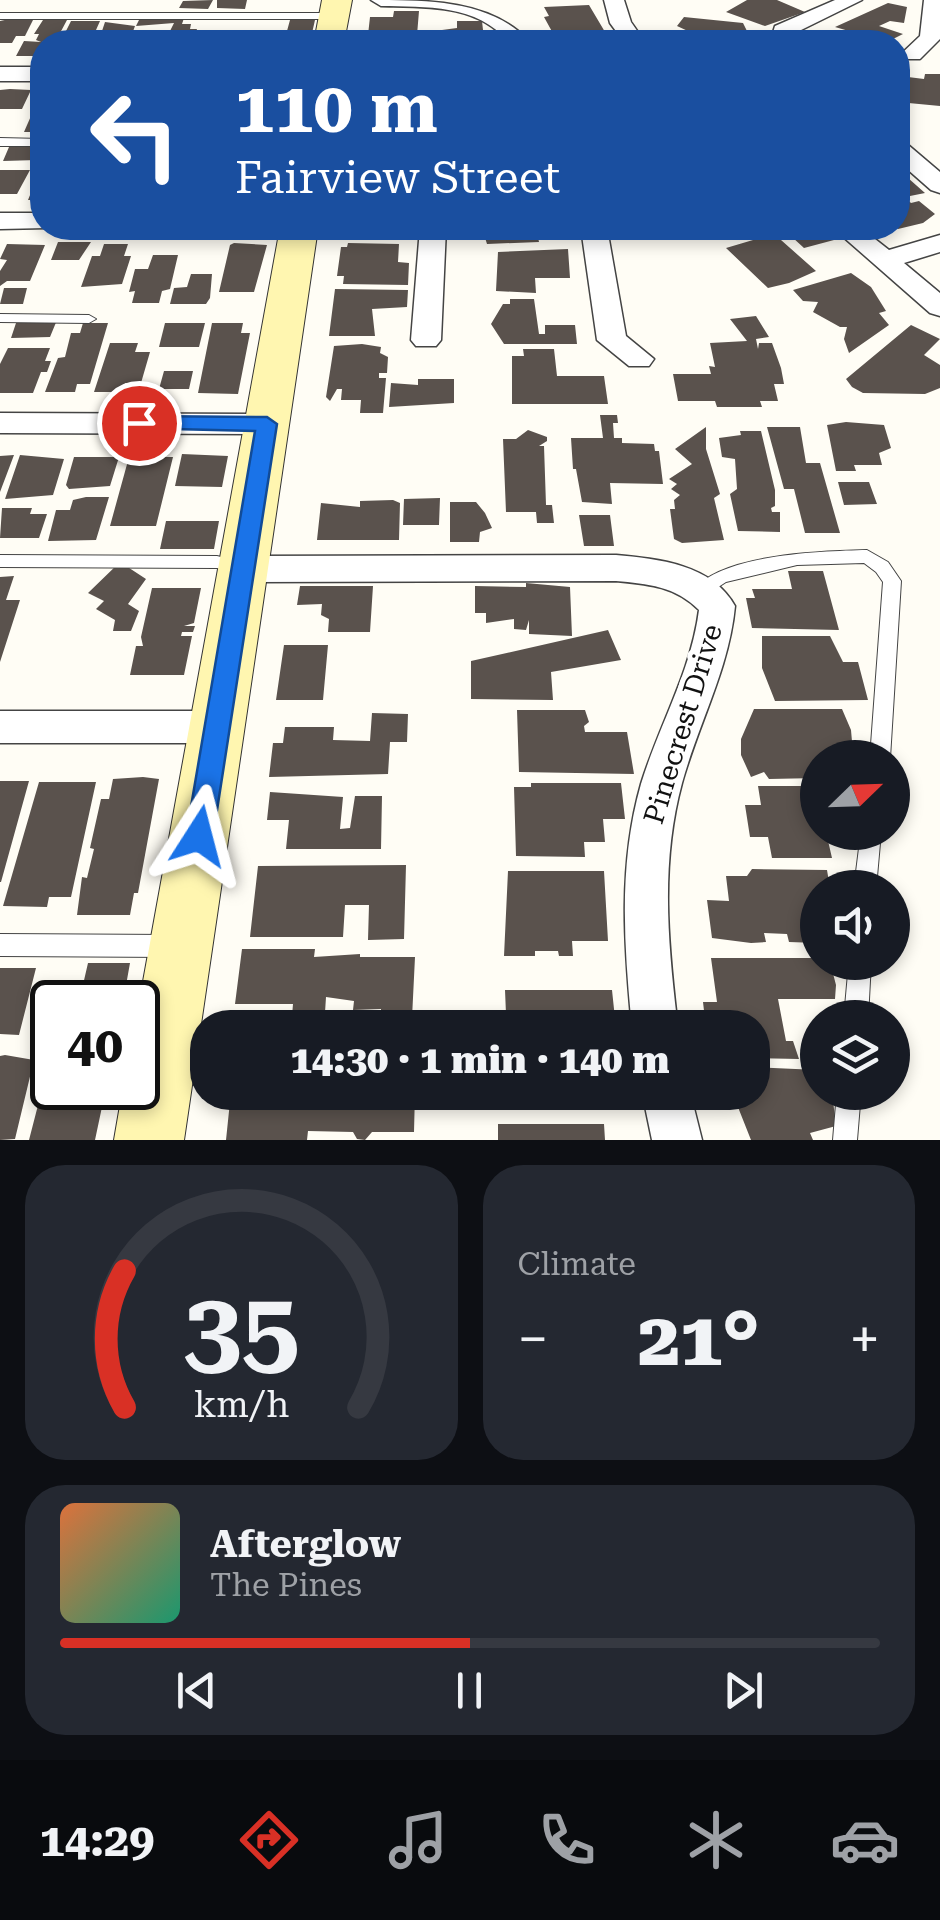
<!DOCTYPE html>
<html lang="en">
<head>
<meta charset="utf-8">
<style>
  body { margin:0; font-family:"Roboto Serif",serif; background:#242831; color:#f1f3f6; height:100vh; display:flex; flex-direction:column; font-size:38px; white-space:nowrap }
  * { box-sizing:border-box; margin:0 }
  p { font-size:32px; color:#9ea1a6 }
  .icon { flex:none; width:55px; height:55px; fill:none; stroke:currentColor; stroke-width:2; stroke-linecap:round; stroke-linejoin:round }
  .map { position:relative; height:1140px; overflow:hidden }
  .details { display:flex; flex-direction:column; gap:25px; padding:25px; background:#0d0f14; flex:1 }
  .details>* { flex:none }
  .hud { position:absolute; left:30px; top:30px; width:880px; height:210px; border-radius:40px; box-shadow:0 5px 15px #0003; background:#1a4fa0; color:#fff; overflow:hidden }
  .needle { width:65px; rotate:67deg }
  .tools { position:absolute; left:800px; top:740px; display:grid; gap:20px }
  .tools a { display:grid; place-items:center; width:110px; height:110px; border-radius:50%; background:#171b24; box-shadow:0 5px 15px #0003; font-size:50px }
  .speed { position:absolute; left:30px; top:980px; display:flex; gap:20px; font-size:50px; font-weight:700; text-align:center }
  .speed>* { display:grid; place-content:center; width:130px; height:130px; border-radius:50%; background:#171b24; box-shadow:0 5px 15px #0003; line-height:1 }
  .speed .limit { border:5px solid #111; border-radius:15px; background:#fff; color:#111 }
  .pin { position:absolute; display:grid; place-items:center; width:85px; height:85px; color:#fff; margin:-42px; border:5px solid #fff; border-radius:50%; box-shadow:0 2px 10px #0007 }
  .me { position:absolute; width:110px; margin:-55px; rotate:9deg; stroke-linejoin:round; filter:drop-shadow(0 0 8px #0008) }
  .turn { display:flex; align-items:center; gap:35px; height:210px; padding:0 40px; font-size:45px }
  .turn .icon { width:130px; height:130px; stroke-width:2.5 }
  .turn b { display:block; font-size:70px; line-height:85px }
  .big { font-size:75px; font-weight:800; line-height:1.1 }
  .details .card { flex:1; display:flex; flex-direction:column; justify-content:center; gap:15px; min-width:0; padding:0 35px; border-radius:40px; background:#242831 }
  .details .dial { align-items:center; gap:0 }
  .dial svg { height:260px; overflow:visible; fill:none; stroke:#363941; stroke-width:7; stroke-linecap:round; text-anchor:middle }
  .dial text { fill:#f1f3f6; stroke:none }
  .song { display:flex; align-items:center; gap:30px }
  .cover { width:120px; height:120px; border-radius:15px; background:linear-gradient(135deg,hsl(20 70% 55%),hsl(160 70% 35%)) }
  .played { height:10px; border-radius:5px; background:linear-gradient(90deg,#d93025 50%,#363941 50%) }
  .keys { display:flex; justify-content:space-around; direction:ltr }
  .heat { display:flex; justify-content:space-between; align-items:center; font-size:55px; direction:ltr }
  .details .tiles { flex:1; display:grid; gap:25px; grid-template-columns:1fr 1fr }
  .card:last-child { grid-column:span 2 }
  .trip { position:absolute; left:190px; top:1010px; width:580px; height:100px; border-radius:40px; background:#171b24; box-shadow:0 5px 15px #0003; font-weight:800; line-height:100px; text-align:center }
  .menu { display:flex; height:160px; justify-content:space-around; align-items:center; background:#090b0e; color:#9ea1a6 }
  .menu .icon { width:70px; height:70px }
  .menu .current { color:#d93025 }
  .menu b { font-size:45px; color:#f1f3f6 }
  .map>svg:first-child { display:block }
</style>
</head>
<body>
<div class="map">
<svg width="940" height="1140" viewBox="0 0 940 1140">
  <rect width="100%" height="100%" fill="#fffdf5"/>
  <!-- building -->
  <path fill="#5a524d" d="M 213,0 L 208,9 L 179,8 L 183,1 Z
    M 217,0 L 247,0 L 245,9 L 217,8 Z
    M 747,0 L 777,0 L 805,12 L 765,26 L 726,12 Z
    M 888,3 L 907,7 L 904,23 L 890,21 L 879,26 L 903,34 L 887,42 L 835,27 Z
    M 589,5 L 605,32 L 555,37 L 544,17 L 549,16 L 544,7 Z
    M 394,11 L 419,11 L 417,35 L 368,35 L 370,17 L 393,17 Z
    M 684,17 L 743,23 L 749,35 L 764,37 L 767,42 L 717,42 L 715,33 L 690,32 L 677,26 Z
    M 14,18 L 34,18 L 25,36 L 16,36 L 12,43 L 0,43 L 0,21 Z
    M 140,18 L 184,18 L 182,24 L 191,24 L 190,29 L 197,29 L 195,35 L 187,37 L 167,37 L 174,23 L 136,26 Z
    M 43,20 L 67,20 L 59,35 L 42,42 L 41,56 L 16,56 L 24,41 L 41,42 L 36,40 L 39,34 L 34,34 Z
    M 290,20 L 315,20 L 310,42 L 284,42 Z
    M 71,21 L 100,21 L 92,39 L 76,39 L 76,31 L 66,31 Z
    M 457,21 L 482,21 L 483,30 L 492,30 L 493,42 L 442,42 L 438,36 L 442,30 L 457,28 Z
    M 105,22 L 135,26 L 129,42 L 100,42 L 102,38 L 114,38 L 117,31 L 102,31 Z
    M 246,33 L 274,33 L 272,42 L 243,42 Z
    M 925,74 L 940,74 L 940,106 L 898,102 L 900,76 L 924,79 Z
    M 0,90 L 10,89 L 31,90 L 22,109 L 0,109 Z
    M 31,116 L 42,116 L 42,132 L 24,132 Z
    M 9,147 L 42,147 L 42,148 L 37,160 L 3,161 Z
    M 0,170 L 30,170 L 17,194 L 0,194 Z
    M 39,173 L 42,173 L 42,200 L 28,200 Z
    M 908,178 L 925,193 L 905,197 L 911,203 L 919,201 L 935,214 L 923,223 L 898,229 L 898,180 Z
    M 352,228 L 412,228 L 412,235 L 351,235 Z
    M 482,228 L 536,228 L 539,242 L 487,244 Z
    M 712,228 L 767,228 L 768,229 L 725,240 Z
    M 793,228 L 819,228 L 834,240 L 804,248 L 792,237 L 781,240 L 816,271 L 789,283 L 768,288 L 726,248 Z
    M 58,242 L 91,242 L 79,260 L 51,260 Z
    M 234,243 L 267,245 L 254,292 L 219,292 L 230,245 Z
    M 348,243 L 399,244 L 398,262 L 409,263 L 408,285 L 343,284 L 344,276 L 337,276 L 341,247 L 347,247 Z
    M 7,244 L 45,245 L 30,281 L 7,281 L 0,286 L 0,271 L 7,260 L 0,259 Z
    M 104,244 L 128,244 L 124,256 L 131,256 L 122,284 L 81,287 L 92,256 L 100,256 Z
    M 568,249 L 570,278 L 535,278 L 536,293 L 496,291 L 498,252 Z
    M 153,255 L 178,255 L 170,289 L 162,291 L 159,303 L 132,303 L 135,291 L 129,292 L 135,269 L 148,269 Z
    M 851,273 L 871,287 L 886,311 L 879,313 L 889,325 L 849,353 L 844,339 L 847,327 L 840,327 L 813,312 L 818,302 L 803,301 L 793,290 Z
    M 191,274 L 212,274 L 210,298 L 206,304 L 170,304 L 174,288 L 187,287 Z
    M 4,288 L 27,288 L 23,304 L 0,304 Z
    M 335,289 L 408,290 L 407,307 L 372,309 L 375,336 L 329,336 Z
    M 510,299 L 534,299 L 539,334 L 545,334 L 545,325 L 575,325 L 577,344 L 504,344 L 491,324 L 503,304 L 510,304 Z
    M 756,316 L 769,337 L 756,339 L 758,349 L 759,343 L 772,343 L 781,368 L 784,384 L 774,384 L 778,401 L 760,401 L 762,407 L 717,407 L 715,401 L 678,401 L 673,374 L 711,374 L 709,366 L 715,367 L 710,343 L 747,341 L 730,319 Z
    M 17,320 L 57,320 L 50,337 L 11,338 Z
    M 83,323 L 108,323 L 90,384 L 77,384 L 75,392 L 45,392 L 58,358 L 65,357 L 71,333 L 80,333 Z
    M 165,323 L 205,323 L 199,347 L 159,347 Z
    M 212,323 L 243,323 L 241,333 L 250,333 L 238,394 L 198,393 Z
    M 911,325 L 940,339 L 924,355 L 940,365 L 940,388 L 925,394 L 863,393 L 852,387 L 846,379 Z
    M 110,343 L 138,343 L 135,352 L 150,352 L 141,383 L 125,383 L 122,392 L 94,392 Z
    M 362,344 L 381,347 L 380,353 L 388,357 L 387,373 L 379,373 L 379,378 L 386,378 L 383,413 L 360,413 L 361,400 L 341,400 L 342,389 L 337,389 L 330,401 L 326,397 L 334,346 Z
    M 8,348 L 50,348 L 45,361 L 51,361 L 47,372 L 41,372 L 33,393 L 0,393 L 0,364 Z
    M 523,349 L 554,349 L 557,376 L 604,376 L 608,404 L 512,404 L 512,356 L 524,356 Z
    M 164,371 L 193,371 L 189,389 L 159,389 Z
    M 418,379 L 454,379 L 454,403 L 389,407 L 391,383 L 418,385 Z
    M 600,415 L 617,415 L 618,423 L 613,423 L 614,438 L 622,438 L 622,443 L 654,444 L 655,451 L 659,451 L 663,484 L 610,483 L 612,504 L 582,502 L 576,469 L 573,469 L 571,438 L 603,438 Z
    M 846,422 L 884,425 L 891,448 L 879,453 L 882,465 L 854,465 L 856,471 L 836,471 L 827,425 Z
    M 706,427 L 706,449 L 720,494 L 714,498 L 724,540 L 682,543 L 674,539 L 670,509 L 675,509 L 674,500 L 680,495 L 671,489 L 677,484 L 669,479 L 692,464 L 675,449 Z
    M 767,427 L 800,427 L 806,463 L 820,463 L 840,533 L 805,533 L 794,489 L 784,489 Z
    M 528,430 L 547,437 L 547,441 L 539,446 L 544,446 L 546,505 L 552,505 L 554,523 L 537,523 L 536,512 L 506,512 L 503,439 L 516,439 Z
    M 740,431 L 761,431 L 775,490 L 775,506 L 771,508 L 772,512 L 780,512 L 780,532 L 738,531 L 730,494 L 737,489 L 735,459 L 722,457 L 719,438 L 741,435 Z
    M 182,454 L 228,456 L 222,487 L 175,486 Z
    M 14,455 L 0,492 L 0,456 Z
    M 20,455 L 64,459 L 53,495 L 5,499 Z
    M 74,457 L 119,457 L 110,486 L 69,489 L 66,485 Z
    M 129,457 L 173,457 L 156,526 L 110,526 Z
    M 838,482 L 869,482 L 877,504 L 844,505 Z
    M 86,497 L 109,497 L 96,540 L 48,541 L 56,510 L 70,510 L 73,500 Z
    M 440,498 L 439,525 L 403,525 L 404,499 Z
    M 393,500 L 400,503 L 399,540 L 317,540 L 321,503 L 360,507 L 360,501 Z
    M 450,502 L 476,502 L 485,513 L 492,528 L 480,532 L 479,542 L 450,542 Z
    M 2,508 L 32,508 L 30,514 L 47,514 L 39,538 L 0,538 Z
    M 579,515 L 610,515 L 614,546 L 584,546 Z
    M 166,521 L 219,521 L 214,549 L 160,549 Z
    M 120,562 L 146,579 L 128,604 L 139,611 L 131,631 L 113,631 L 115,620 L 96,609 L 104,601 L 88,593 Z
    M 788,571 L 823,571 L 839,630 L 752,628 L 746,598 L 755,598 L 752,589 L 792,589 Z
    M 14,576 L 6,600 L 20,600 L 0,662 L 0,577 Z
    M 526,583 L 570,587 L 572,636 L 529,634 L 529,620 L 526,630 L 514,629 L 514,619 L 486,623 L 486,613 L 475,613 L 475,586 L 526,587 Z
    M 300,586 L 373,586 L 370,632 L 328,632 L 329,619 L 321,615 L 322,604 L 297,605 Z
    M 152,588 L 201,588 L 194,623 L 184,626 L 195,626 L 193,632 L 182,632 L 181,636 L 192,636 L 184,675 L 130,675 L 136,646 L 143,646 L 141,637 Z
    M 608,630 L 621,660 L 551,672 L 553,700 L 471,699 L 471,661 Z
    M 762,636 L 830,636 L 843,662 L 858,662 L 868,700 L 775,701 L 762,668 Z
    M 284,645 L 328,645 L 323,700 L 276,700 Z
    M 754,709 L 842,709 L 851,730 L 853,753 L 830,753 L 831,758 L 818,758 L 818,778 L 769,779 L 764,772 L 751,777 L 741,755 L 741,739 Z
    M 517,710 L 585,710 L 589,722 L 584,726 L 585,732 L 627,732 L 634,774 L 519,772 Z
    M 372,713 L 408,714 L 407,742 L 390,742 L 388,774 L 269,777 L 273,743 L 283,743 L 285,727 L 334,727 L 333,740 L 370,741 Z
    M 143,777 L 159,779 L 138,893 L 134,893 L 130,915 L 77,915 L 82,877 L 87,878 L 94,849 L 90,848 L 101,799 L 109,799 L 113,779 Z
    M 0,781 L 29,781 L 1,882 L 0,882 Z
    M 39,782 L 96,782 L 71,897 L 49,897 L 47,907 L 3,906 Z
    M 531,783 L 621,783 L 625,819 L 603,819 L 605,842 L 584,842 L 585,857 L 516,856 L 514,787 L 531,787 Z
    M 758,786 L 818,786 L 818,832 L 826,832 L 832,858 L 772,858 L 768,837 L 750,837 L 745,805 L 761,805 Z
    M 270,792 L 343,797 L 340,829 L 350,828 L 355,796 L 382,796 L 381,849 L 286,849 L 289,820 L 267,820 Z
    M 406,865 L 404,939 L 368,940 L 369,905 L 345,905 L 343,937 L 250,937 L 258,866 Z
    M 752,869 L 827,870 L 830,888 L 818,888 L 818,908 L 812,908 L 818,920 L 818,943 L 789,942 L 787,934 L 764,933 L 766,942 L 751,943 L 712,938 L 707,900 L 729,901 L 726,876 L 747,876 Z
    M 508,871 L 604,871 L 608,941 L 572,941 L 573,956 L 559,956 L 558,951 L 535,951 L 535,956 L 504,956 Z
    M 242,949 L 315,949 L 314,957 L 360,954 L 360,957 L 415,957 L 412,1018 L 381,1018 L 381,1009 L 353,1010 L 354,1001 L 326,997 L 324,1028 L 291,1028 L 293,1004 L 235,1004 Z
    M 711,958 L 818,958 L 818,962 L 830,962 L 836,985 L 835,999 L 778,999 L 786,1041 L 793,1041 L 799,1059 L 752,1058 L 752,1028 L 706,1028 L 703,1002 L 717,1002 Z
    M 88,963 L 130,963 L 123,1002 L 79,1002 Z
    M 0,968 L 36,968 L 19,1035 L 0,1034 Z
    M 505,990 L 612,990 L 616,1028 L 499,1028 L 499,1013 L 506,1014 Z
    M 52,1051 L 52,1088 L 106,1088 L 95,1140 L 29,1140 Z
    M 5,1055 L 34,1060 L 15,1139 L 0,1140 L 0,1056 Z
    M 752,1067 L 818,1070 L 818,1092 L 832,1092 L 836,1126 L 810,1133 L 813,1140 L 751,1140 L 732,1092 L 752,1092 L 752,1082 L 757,1081 Z
    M 231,1092 L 415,1092 L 414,1132 L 372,1132 L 365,1140 L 357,1139 L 353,1132 L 308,1131 L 307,1140 L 226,1140 Z
    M 508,1092 L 595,1092 L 596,1100 L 509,1100 Z
    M 498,1124 L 604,1124 L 605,1140 L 498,1140 Z"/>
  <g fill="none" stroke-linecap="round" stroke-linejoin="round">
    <!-- lane casing -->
    <g stroke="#444" stroke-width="2">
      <path id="lane" d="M 0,13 L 334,13 L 339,16 L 334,19 L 0,19 Z
        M 0,138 L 42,139 L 42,146 L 0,146 Z
        M 0,314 L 89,315 L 96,319 L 89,323 L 0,322 Z
        M 867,550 L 888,562 L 901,581 L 890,758 L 870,758 L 883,582 L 876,572 L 864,563 L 797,565 L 726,582 L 703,597 L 697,595 L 694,590 C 721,554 824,551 867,550 Z
        M 0,555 L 217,556 L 245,563 L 248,568 L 239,574 L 217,568 L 0,567 Z
        M 861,832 L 881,832 L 876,888 L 854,888 Z
        M 0,934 L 171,935 L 179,939 L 182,946 L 179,953 L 171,957 L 0,956 Z
        M 849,962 L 871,962 L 868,1018 L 844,1018 Z
        M 837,1092 L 861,1092 L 857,1140 L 833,1140 Z"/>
    </g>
    <!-- street casing -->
    <g stroke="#444" stroke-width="3">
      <path id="street" d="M 371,0 C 428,0 492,0 530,42 L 508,42 C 478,4 425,7 381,6 Z
        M 604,0 L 624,0 L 631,22 L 645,42 L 624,42 L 610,23 Z
        M 835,0 L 862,0 L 793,34 L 791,42 L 770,42 L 775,26 Z
        M 924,0 L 940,0 L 940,39 L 920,59 L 904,59 L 901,54 L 920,36 Z
        M 0,67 L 42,67 L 42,81 L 0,81 Z
        M 898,142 L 907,144 L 940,172 L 940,193 L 931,190 L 898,161 Z
        M 0,213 L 42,213 L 42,228 L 47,228 L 0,229 Z
        M 420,228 L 446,228 L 441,340 L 436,346 L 416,346 L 411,340 Z
        M 581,228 L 607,228 L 626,336 L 654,359 L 649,366 L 629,366 L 597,340 Z
        M 833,228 L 861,228 L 889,250 L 940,235 L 940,252 L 904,263 L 940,293 L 940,316 L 930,313 Z
        M 0,413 L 267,414 L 278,417 L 283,424 L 278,431 L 267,434 L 0,433 Z
        M 616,555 C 658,559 712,564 735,606 C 729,669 699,722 682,783 C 660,864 668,945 678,1028 L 632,1028 C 624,945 618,865 641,784 C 659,725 691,672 699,610 C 675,586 648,584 616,581 L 243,582 L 231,578 L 226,569 L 231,560 L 243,556 Z
        M 0,711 L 217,711 L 231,716 L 236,727 L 231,738 L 217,743 L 0,743 Z
        M 642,1092 L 690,1092 L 702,1140 L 652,1140 Z"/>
    </g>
    <!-- secondary casing -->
    <g stroke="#333" stroke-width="2">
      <path id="secondary" d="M 322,0 L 352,0 L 344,42 L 314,42 Z
        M 280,228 L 318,228 L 184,1140 L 114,1140 L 123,1088 L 138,1088 L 138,1009 Z"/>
    </g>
    <!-- lane -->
    <use href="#lane" fill="#fff" fill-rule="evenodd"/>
    <!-- street -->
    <use href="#street" fill="#fff" fill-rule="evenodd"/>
    <!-- secondary -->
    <use href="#secondary" fill="#fff6b0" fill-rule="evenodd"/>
  </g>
  <!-- route -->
  <path fill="#1a73e8" stroke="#114b97" stroke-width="2.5" d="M 139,416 L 267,417 L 277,424 L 213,836 L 209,845 L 199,848 L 190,845 L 186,836 L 255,431 L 132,428 L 129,423 Z"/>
  <g text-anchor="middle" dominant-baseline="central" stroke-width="10" stroke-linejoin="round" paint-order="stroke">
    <!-- street labels -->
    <g font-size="28" fill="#111" stroke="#fff">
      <text transform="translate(683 724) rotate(-73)">Pinecrest Drive</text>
    </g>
  </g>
</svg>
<div class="tools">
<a><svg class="needle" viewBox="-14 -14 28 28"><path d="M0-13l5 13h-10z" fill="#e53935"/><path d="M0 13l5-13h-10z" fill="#9ea1a6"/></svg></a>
<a><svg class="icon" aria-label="sound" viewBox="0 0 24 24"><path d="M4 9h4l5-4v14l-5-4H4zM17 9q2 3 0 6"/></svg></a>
<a><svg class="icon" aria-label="layers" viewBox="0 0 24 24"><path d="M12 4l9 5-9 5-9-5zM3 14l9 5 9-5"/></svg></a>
</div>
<div class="speed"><div class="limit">40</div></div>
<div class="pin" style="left:139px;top:423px;background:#d93025"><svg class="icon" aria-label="arrive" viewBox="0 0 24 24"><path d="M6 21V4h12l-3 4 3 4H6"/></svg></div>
<svg class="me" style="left:199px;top:836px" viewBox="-20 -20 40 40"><path d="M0-17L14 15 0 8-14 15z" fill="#1a73e8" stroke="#fff" stroke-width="4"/></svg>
<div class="trip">14:30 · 1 min · 140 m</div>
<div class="hud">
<div class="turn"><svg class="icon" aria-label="left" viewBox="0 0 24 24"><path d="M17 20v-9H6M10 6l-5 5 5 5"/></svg><div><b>110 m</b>Fairview Street</div></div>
</div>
</div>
<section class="details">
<div class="tiles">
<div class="card dial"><svg viewBox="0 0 100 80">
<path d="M14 69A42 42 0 1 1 86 69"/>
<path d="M14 69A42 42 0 0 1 14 27" stroke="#d93025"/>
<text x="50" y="56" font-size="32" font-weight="700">35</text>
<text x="50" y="72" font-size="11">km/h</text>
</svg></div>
<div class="card"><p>Climate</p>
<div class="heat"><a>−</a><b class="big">21°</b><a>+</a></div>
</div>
<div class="card">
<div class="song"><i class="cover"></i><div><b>Afterglow</b><p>The Pines</p></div></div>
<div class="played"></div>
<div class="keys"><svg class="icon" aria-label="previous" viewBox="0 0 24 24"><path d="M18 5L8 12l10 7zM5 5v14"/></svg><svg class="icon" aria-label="pause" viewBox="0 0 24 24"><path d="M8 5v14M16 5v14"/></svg><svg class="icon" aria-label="next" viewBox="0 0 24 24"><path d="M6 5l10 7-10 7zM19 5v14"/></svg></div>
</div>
</div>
</section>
<nav class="menu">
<b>14:29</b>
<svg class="icon current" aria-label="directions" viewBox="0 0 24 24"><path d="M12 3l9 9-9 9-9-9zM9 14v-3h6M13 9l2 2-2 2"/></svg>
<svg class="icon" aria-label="music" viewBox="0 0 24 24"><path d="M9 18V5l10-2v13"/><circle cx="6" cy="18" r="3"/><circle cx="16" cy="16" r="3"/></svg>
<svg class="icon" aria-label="phone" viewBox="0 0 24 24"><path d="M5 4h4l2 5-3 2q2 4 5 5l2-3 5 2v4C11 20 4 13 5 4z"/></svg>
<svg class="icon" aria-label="climate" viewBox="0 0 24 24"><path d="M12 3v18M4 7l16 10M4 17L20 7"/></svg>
<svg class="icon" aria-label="car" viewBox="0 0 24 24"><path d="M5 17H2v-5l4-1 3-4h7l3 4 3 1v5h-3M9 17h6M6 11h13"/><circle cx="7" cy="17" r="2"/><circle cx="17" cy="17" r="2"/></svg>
</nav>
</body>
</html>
